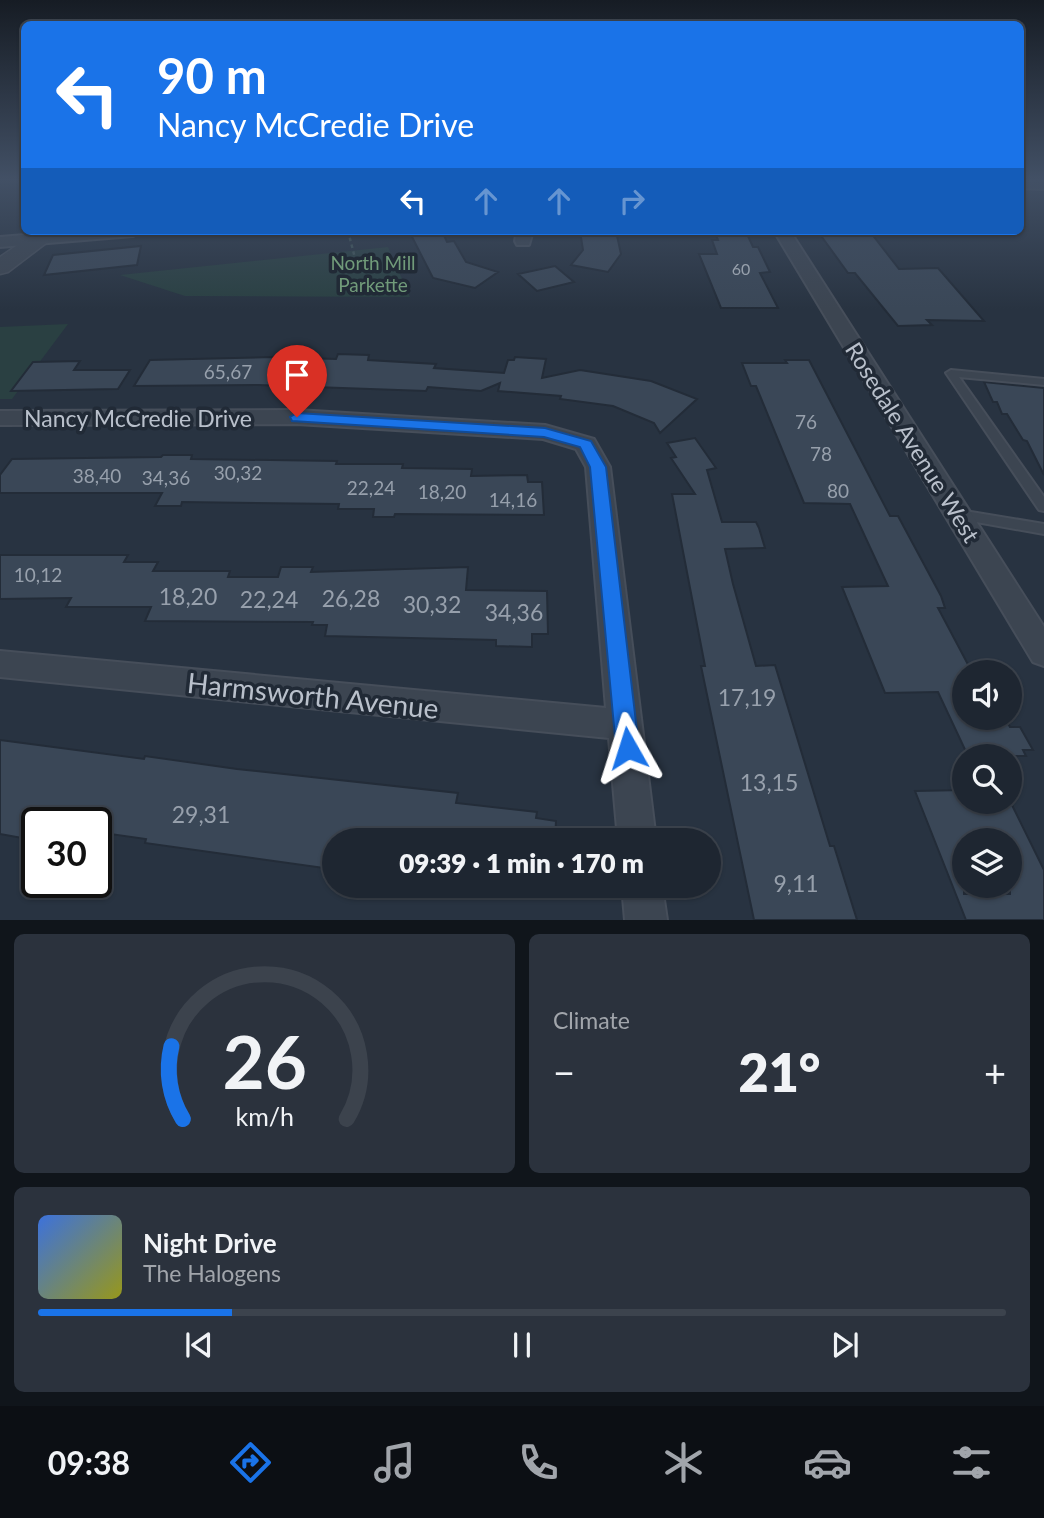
<!DOCTYPE html>
<html lang="en">
<head>
<meta charset="utf-8">
<style>
  body { margin:0; font-family:Lato,sans-serif; background:#2b323d; color:#f1f3f6; height:100vh; display:flex; flex-direction:column; font-size:26px; white-space:nowrap }
  * { box-sizing:border-box; margin:0 }
  p { font-size:23px; color:#a1a5ab }
  .icon { flex:none; width:38px; height:38px; fill:none; stroke:currentColor; stroke-width:2; stroke-linecap:round; stroke-linejoin:round }
  .map { position:relative; height:920px; overflow:hidden }
  .details { display:flex; flex-direction:column; gap:14px; padding:14px; background:#10151b; flex:1 }
  .details>* { flex:none }
  .hud { position:absolute; left:21px; top:21px; width:1003px; height:214px; border-radius:10px; box-shadow:0 2px 5px #0004,0 0 0 2px #3c434d; background:#1a73e8; color:#fff; overflow:hidden }
  .tools { position:absolute; left:952px; top:660px; display:grid; gap:14px }
  .tools a { display:grid; place-items:center; width:70px; height:70px; border-radius:50%; background:#1e2631; box-shadow:0 2px 5px #0004,0 0 0 2px #3c434d; font-size:35px }
  .speed { position:absolute; left:21px; top:807px; display:flex; gap:14px; font-size:35px; font-weight:700; text-align:center }
  .speed>* { display:grid; place-content:center; width:91px; height:91px; border-radius:50%; background:#1e2631; box-shadow:0 2px 5px #0004,0 0 0 2px #3c434d; line-height:1 }
  .speed .limit { border:4px solid #111; border-radius:10px; background:#fff; color:#111 }
  .pin { position:absolute; display:grid; place-items:center; width:60px; height:60px; color:#fff; margin:-72px -30px; border-radius:50% 50% 50% 0; rotate:-45deg; box-shadow:0 0 7px #0007 }
  .pin .icon { rotate:45deg }
  .me { position:absolute; width:77px; margin:-38px; rotate:354deg; stroke-linejoin:round; filter:drop-shadow(0 0 5px #0008) }
  .turn { display:flex; align-items:center; gap:24px; height:147px; padding:0 21px; font-size:32px }
  .turn .icon { width:91px; height:91px; stroke-width:2.5 }
  .turn b { display:block; font-size:49px; line-height:60px }
  .lanes { display:flex; align-items:center; height:66px; padding:0 21px; background:#0003; justify-content:center; gap:35px; direction:ltr }
  .lanes .off { opacity:.35 }
  .big { font-size:52px; font-weight:800; line-height:1.1 }
  .details .widget { flex:1; display:flex; flex-direction:column; justify-content:center; gap:10px; min-width:0; padding:0 24px; border-radius:10px; background:#2b323d }
  .details .dial { align-items:center; gap:0 }
  .dial svg { height:182px; overflow:visible; fill:none; stroke:#3c434d; stroke-width:7; stroke-linecap:round; text-anchor:middle }
  .dial text { fill:#f1f3f6; stroke:none }
  .song { display:flex; align-items:center; gap:21px }
  .cover { width:84px; height:84px; border-radius:10px; background:linear-gradient(135deg,hsl(220 70% 55%),hsl(60 70% 35%)) }
  .played { height:7px; border-radius:4px; background:linear-gradient(90deg,#1a73e8 20%,#3c434d 20%) }
  .keys { display:flex; justify-content:space-around; direction:ltr }
  .heat { display:flex; justify-content:space-between; align-items:center; font-size:38px; direction:ltr }
  .details .tiles { flex:1; display:grid; gap:14px; grid-template-columns:1fr 1fr }
  .widget:last-child { grid-column:span 2 }
  .trip { position:absolute; left:322px; top:828px; width:399px; height:70px; border-radius:35px; background:#1e2631; box-shadow:0 2px 5px #0004,0 0 0 2px #3c434d; font-weight:800; line-height:70px; text-align:center }
  .tabs { display:flex; height:112px; justify-content:space-around; align-items:center; background:#0c0f14; color:#a1a5ab }
  .tabs .icon { width:49px; height:49px }
  .tabs .active { color:#1a73e8 }
  .tabs b { font-size:32px; color:#f1f3f6 }
  .map>svg:first-child { display:block }
</style>
</head>
<body>
<div class="map">
<svg width="1044" height="920" viewBox="0 0 1044 920">
  <rect width="100%" height="100%" fill="#283341"/>
  <!-- green -->
  <path fill="#2a4042" d="M 388,247 L 410,297 L 185,296 L 120,275 Z
    M 68,324 L 12,399 L 0,399 L 0,327 Z"/>
  <!-- building -->
  <path fill="#3a4757" stroke="#232c38" stroke-width="2" fill-rule="evenodd" d="M 409,231 L 442,231 L 447,242 L 454,241 L 466,262 L 498,272 L 475,288 L 433,278 Z
    M 580,231 L 616,231 L 621,254 L 608,272 L 571,265 L 583,250 Z
    M 819,233 L 871,233 L 899,269 L 938,268 L 984,321 L 927,320 L 932,325 L 898,326 L 855,273 L 848,273 Z
    M 716,235 L 748,236 L 753,247 L 758,247 L 770,272 L 760,273 L 778,308 L 721,308 L 699,254 L 717,254 L 712,240 L 718,240 Z
    M 141,246 L 137,265 L 44,275 L 53,255 Z
    M 555,266 L 574,282 L 537,291 L 518,274 Z
    M 338,354 L 369,355 L 368,360 L 436,364 L 434,368 L 504,373 L 508,360 L 514,360 L 515,357 L 546,359 L 542,378 L 580,370 L 651,381 L 697,399 L 660,433 L 654,423 L 613,406 L 560,399 L 561,396 L 498,391 L 500,383 L 481,391 L 428,387 L 426,391 L 258,385 L 134,386 L 150,360 L 273,357 L 336,359 Z
    M 785,360 L 809,360 L 890,516 L 898,516 L 941,596 L 945,608 L 938,608 L 972,672 L 964,672 L 964,718 L 1005,718 L 1010,727 L 1020,727 L 1033,750 L 1023,750 L 1026,756 L 968,756 L 938,692 L 885,693 L 842,587 L 888,586 L 850,504 L 804,503 L 756,386 L 751,386 L 742,363 L 787,363 Z
    M 80,361 L 74,370 L 130,370 L 118,389 L 11,391 L 33,362 Z
    M 984,382 L 1044,388 L 1044,475 L 1027,441 L 1023,440 L 1007,414 L 1002,414 L 997,402 L 993,402 Z
    M 695,438 L 716,468 L 707,470 L 722,522 L 756,522 L 759,528 L 765,548 L 725,549 L 733,584 L 756,666 L 775,665 L 830,846 L 834,846 L 857,920 L 754,920 L 701,666 L 705,666 L 672,494 L 695,494 L 671,458 L 676,457 L 667,443 Z
    M 163,455 L 192,455 L 191,459 L 337,461 L 336,464 L 403,464 L 402,468 L 472,469 L 471,476 L 527,475 L 528,482 L 542,482 L 544,515 L 395,514 L 394,517 L 373,517 L 374,509 L 338,509 L 339,504 L 182,502 L 181,506 L 155,506 L 162,493 L 0,493 L 0,475 L 12,459 L 161,457 Z
    M 0,555 L 128,555 L 124,562 L 158,562 L 153,571 L 230,571 L 228,577 L 278,577 L 281,567 L 313,567 L 311,572 L 468,567 L 466,590 L 547,591 L 548,634 L 532,634 L 532,647 L 496,646 L 496,640 L 325,636 L 327,625 L 312,625 L 313,622 L 145,621 L 151,607 L 66,607 L 71,598 L 0,599 Z
    M 0,740 L 144,759 L 145,756 L 237,769 L 458,793 L 456,803 L 537,812 L 536,818 L 556,821 L 555,840 L 334,840 L 334,858 L 331,869 L 145,843 L 146,839 L 96,832 L 96,822 L 32,822 L 22,838 L 0,834 Z
    M 964,790 L 964,802 L 1010,801 L 1044,870 L 1044,920 L 966,920 L 915,791 ZM 964,840 L 1010,840 L 1010,894 L 964,894 Z"/>
  <g fill="none" stroke-linecap="round" stroke-linejoin="round">
    <!-- service casing -->
    <g stroke="#464e5a" stroke-width="4">
      <path id="service" d="M 951,370 L 1044,379 L 1044,385 L 959,377 L 1044,497 L 1044,511 L 1039,510 L 946,373 Z
        M 959,510 L 1044,524 L 1044,534 L 954,518 L 952,515 L 954,512 Z"/>
    </g>
    <!-- minor casing -->
    <g stroke="#464e5a" stroke-width="4">
      <path id="minor" d="M 1020,180 L 1044,181 L 1044,189 L 1020,188 Z
        M 74,231 L 141,231 L 133,236 L 0,247 L 0,237 Z
        M 517,231 L 533,231 L 529,245 L 517,245 L 515,241 Z
        M 774,231 L 790,231 L 1044,627 L 1044,666 L 1033,662 Z
        M 297,410 L 545,425 L 594,439 L 610,467 L 656,840 L 618,840 L 609,738 L 0,677 L 0,651 L 606,708 L 586,467 L 576,449 L 543,439 L 297,424 L 0,425 L 0,411 Z
        M 622,886 L 662,886 L 667,920 L 625,920 Z"/>
    </g>
    <!-- tertiary casing -->
    <g stroke="#464e5a" stroke-width="3">
      <path id="tertiary" d="M 38,231 L 62,231 L 8,272 L 0,274 L 0,257 Z"/>
    </g>
    <!-- path -->
    <path stroke="#43585a" stroke-width="2.5" stroke-dasharray="3.5 3.5" stroke-linecap="butt" d="M 348,231 L 356,262"/>
    <!-- service -->
    <use href="#service" fill="#3c4551" fill-rule="evenodd"/>
    <!-- minor -->
    <use href="#minor" fill="#3c4551" fill-rule="evenodd"/>
    <!-- tertiary -->
    <use href="#tertiary" fill="#3c4551" fill-rule="evenodd"/>
  </g>
  <!-- sky -->
  <linearGradient id="sky" x2="0" y2="1"><stop stop-color="#161c24"/><stop offset="0.58" stop-color="#425065"/><stop offset="1" stop-color="#425065" stop-opacity="0"/></linearGradient>
  <rect width="1044" height="309" fill="url(#sky)"/>
  <!-- route -->
  <path fill="#1a73e8" stroke="#114b97" stroke-width="2" d="M 297,413 L 545,428 L 591,441 L 606,467 L 639,748 L 636,755 L 628,758 L 620,755 L 616,748 L 590,467 L 580,447 L 544,437 L 292,421 L 290,417 Z"/>
  <g text-anchor="middle" dominant-baseline="central" stroke-width="7" stroke-linejoin="round" paint-order="stroke">
    <!-- far-number labels -->
    <g font-size="16" fill="#97a0ac">
      <text x="741" y="268">60</text>
    </g>
    <!-- far-park labels -->
    <g font-size="19" fill="#719b7a" stroke="#212a36">
      <text x="373" y="262">North Mill<tspan x="373" dy="22">Parkette</tspan></text>
    </g>
    <!-- number labels -->
    <g font-size="19" fill="#97a0ac">
      <text x="228" y="371">65,67</text>
      <text x="806" y="421">76</text>
      <text x="821" y="453">78</text>
      <text x="238" y="472">30,32</text>
      <text x="97" y="475">38,40</text>
      <text x="166" y="477">34,36</text>
      <text x="371" y="487">22,24</text>
      <text x="838" y="490">80</text>
      <text x="442" y="491">18,20</text>
      <text x="513" y="499">14,16</text>
      <text x="38" y="574">10,12</text>
    </g>
    <!-- street labels -->
    <g font-size="23" fill="#b9c0cb" stroke="#212a36">
      <text x="138" y="418">Nancy McCredie Drive</text>
      <text transform="translate(913 442) rotate(58)">Rosedale Avenue West</text>
    </g>
    <!-- near-number labels -->
    <g font-size="23" fill="#97a0ac">
      <text x="188" y="596">18,20</text>
      <text x="351" y="598">26,28</text>
      <text x="269" y="599">22,24</text>
      <text x="432" y="604">30,32</text>
      <text x="514" y="612">34,36</text>
      <text x="747" y="697">17,19</text>
      <text x="769" y="782">13,15</text>
      <text x="201" y="814">29,31</text>
      <text x="796" y="883">9,11</text>
    </g>
    <!-- near-street labels -->
    <g font-size="28" fill="#b9c0cb" stroke="#212a36">
      <text transform="translate(313 695) rotate(6)">Harmsworth Avenue</text>
    </g>
  </g>
</svg>
<div class="tools">
<a><svg class="icon" aria-label="sound" viewBox="0 0 24 24"><path d="M4 9h4l5-4v14l-5-4H4zM17 9q2 3 0 6"/></svg></a>
<a><svg class="icon" aria-label="search" viewBox="0 0 24 24"><circle cx="10" cy="10" r="6"/><path d="M15 15l6 6"/></svg></a>
<a><svg class="icon" aria-label="layers" viewBox="0 0 24 24"><path d="M12 4l9 5-9 5-9-5zM3 14l9 5 9-5"/></svg></a>
</div>
<div class="speed"><div class="limit">30</div></div>
<div class="pin" style="left:297px;top:417px;background:#d93025"><svg class="icon" aria-label="arrive" viewBox="0 0 24 24"><path d="M6 21V4h12l-3 4 3 4H6"/></svg></div>
<svg class="me" style="left:628px;top:748px" viewBox="-20 -20 40 40"><path d="M0-17L14 15 0 8-14 15z" fill="#1a73e8" stroke="#fff" stroke-width="4"/></svg>
<div class="trip">09:39 · 1 min · 170 m</div>
<div class="hud">
<div class="turn"><svg class="icon" aria-label="left" viewBox="0 0 24 24"><path d="M17 20v-9H6M10 6l-5 5 5 5"/></svg><div><b>90 m</b>Nancy McCredie Drive</div></div>
<div class="lanes"><svg class="icon" aria-label="left" viewBox="0 0 24 24"><path d="M17 20v-9H6M10 6l-5 5 5 5"/></svg><svg class="icon off" aria-label="ahead" viewBox="0 0 24 24"><path d="M12 20V5M6 11l6-6 6 6"/></svg><svg class="icon off" aria-label="ahead" viewBox="0 0 24 24"><path d="M12 20V5M6 11l6-6 6 6"/></svg><svg class="icon off" aria-label="right" viewBox="0 0 24 24"><path d="M7 20v-9h11M14 6l5 5-5 5"/></svg></div>
</div>
</div>
<section class="details">
<div class="tiles">
<div class="widget dial"><svg viewBox="0 0 100 80">
<path d="M14 69A42 42 0 1 1 86 69"/>
<path d="M14 69A42 42 0 0 1 9 37" stroke="#1a73e8"/>
<text x="50" y="56" font-size="32" font-weight="700">26</text>
<text x="50" y="72" font-size="11">km/h</text>
</svg></div>
<div class="widget"><p>Climate</p>
<div class="heat"><a>−</a><b class="big">21°</b><a>+</a></div>
</div>
<div class="widget">
<div class="song"><i class="cover"></i><div><b>Night Drive</b><p>The Halogens</p></div></div>
<div class="played"></div>
<div class="keys"><svg class="icon" aria-label="previous" viewBox="0 0 24 24"><path d="M18 5L8 12l10 7zM5 5v14"/></svg><svg class="icon" aria-label="pause" viewBox="0 0 24 24"><path d="M8 5v14M16 5v14"/></svg><svg class="icon" aria-label="next" viewBox="0 0 24 24"><path d="M6 5l10 7-10 7zM19 5v14"/></svg></div>
</div>
</div>
</section>
<nav class="tabs">
<b>09:38</b>
<svg class="icon active" aria-label="directions" viewBox="0 0 24 24"><path d="M12 3l9 9-9 9-9-9zM9 14v-3h6M13 9l2 2-2 2"/></svg>
<svg class="icon" aria-label="music" viewBox="0 0 24 24"><path d="M9 18V5l10-2v13"/><circle cx="6" cy="18" r="3"/><circle cx="16" cy="16" r="3"/></svg>
<svg class="icon" aria-label="phone" viewBox="0 0 24 24"><path d="M5 4h4l2 5-3 2q2 4 5 5l2-3 5 2v4C11 20 4 13 5 4z"/></svg>
<svg class="icon" aria-label="climate" viewBox="0 0 24 24"><path d="M12 3v18M4 7l16 10M4 17L20 7"/></svg>
<svg class="icon" aria-label="car" viewBox="0 0 24 24"><path d="M5 17H2v-5l4-1 3-4h7l3 4 3 1v5h-3M9 17h6M6 11h13"/><circle cx="7" cy="17" r="2"/><circle cx="17" cy="17" r="2"/></svg>
<svg class="icon" aria-label="filters" viewBox="0 0 24 24"><path d="M4 7h16M4 17h16"/><circle cx="9" cy="7" r="2"/><circle cx="15" cy="17" r="2"/></svg>
</nav>
</body>
</html>
